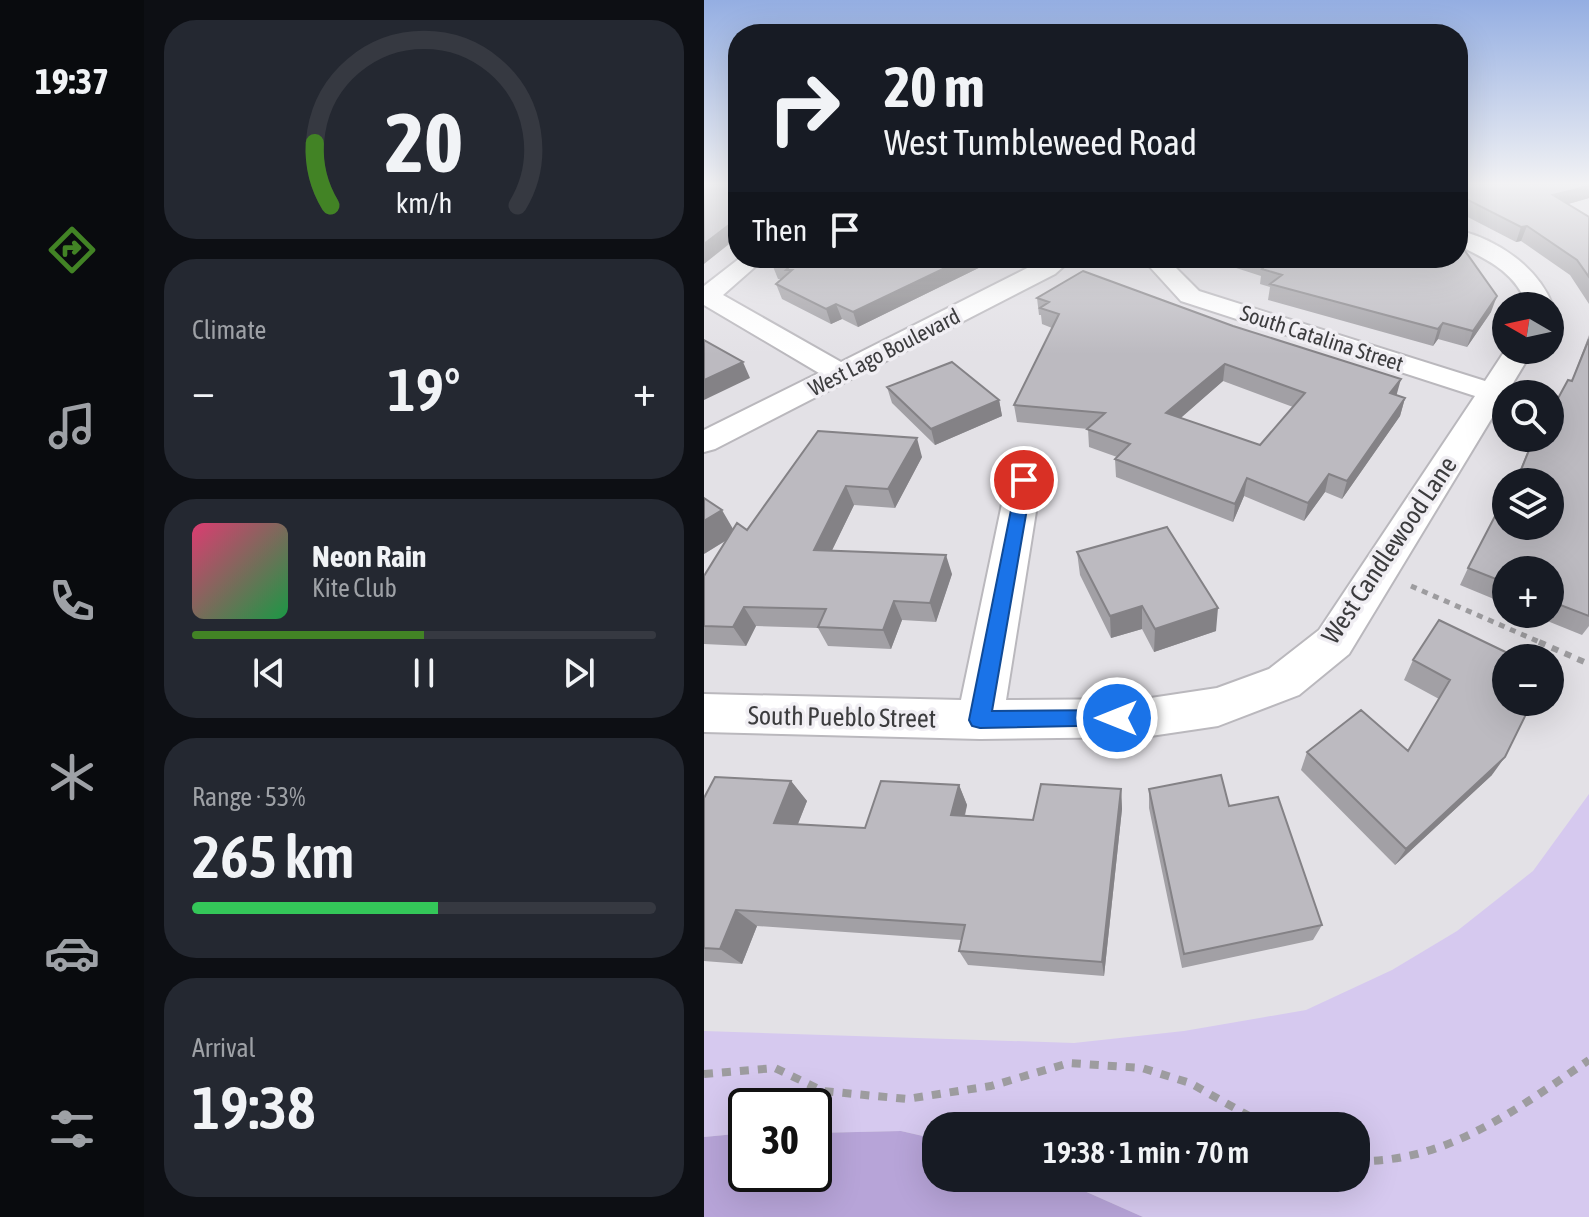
<!DOCTYPE html>
<html lang="en">
<head>
<meta charset="utf-8">
<style>
  body { margin:0; font-family:"Asap Condensed",sans-serif; background:#242831; color:#f1f3f6; height:100vh; display:flex; flex-direction:column; font-size:30px; white-space:nowrap }
  * { box-sizing:border-box; margin:0 }
  p { font-size:26px; color:#9ea1a6 }
  .icon { flex:none; width:44px; height:44px; fill:none; stroke:currentColor; stroke-width:2; stroke-linecap:round; stroke-linejoin:round }
  .map { position:relative; flex:1; overflow:hidden }
  .details { display:flex; flex-direction:column; gap:20px; padding:20px; background:#0d0f14; width:560px }
  .details>* { flex:none }
  .hud { position:absolute; left:24px; top:24px; width:740px; height:244px; border-radius:32px; box-shadow:0 8px 32px #0002; background:#171b24; color:#f1f3f6; overflow:hidden }
  .needle { width:52px; rotate:279deg }
  .fabs { position:absolute; left:788px; top:292px; display:grid; gap:16px }
  .fabs a { display:grid; place-items:center; width:72px; height:72px; border-radius:50%; background:#171b24; box-shadow:0 8px 32px #0002; font-size:40px }
  .speed { position:absolute; left:24px; top:1088px; display:flex; gap:16px; font-size:40px; font-weight:700; text-align:center }
  .speed>* { display:grid; place-content:center; width:104px; height:104px; border-radius:50%; background:#171b24; box-shadow:0 8px 32px #0002; line-height:1 }
  .speed .limit { border:4px solid #111; border-radius:12px; background:#fff; color:#111 }
  .pin { position:absolute; display:grid; place-items:center; width:68px; height:68px; color:#fff; margin:-34px; border:4px solid #fff; border-radius:50%; box-shadow:0 2px 8px #0007 }
  .me { position:absolute; width:88px; margin:-44px; rotate:270deg; stroke-linejoin:round; filter:drop-shadow(0 0 6px #0008) }
  .turn { display:flex; align-items:center; gap:28px; height:168px; padding:0 24px; font-size:36px }
  .turn .icon { width:104px; height:104px; stroke-width:2.5 }
  .turn b { display:block; font-size:56px; line-height:68px }
  .then { display:flex; align-items:center; height:76px; padding:0 24px; background:#0003; gap:16px; font-size:30px }
  .big { font-size:60px; font-weight:600; line-height:1.1 }
  .details .tile { flex:1; display:flex; flex-direction:column; justify-content:center; gap:12px; min-width:0; padding:0 28px; border-radius:32px; background:#242831 }
  .details .dial { align-items:center; gap:0 }
  .dial svg { height:208px; overflow:visible; fill:none; stroke:#363941; stroke-width:7; stroke-linecap:round; text-anchor:middle }
  .dial text { fill:#f1f3f6; stroke:none }
  .song { display:flex; align-items:center; gap:24px }
  .cover { width:96px; height:96px; border-radius:12px; background:linear-gradient(135deg,hsl(340 70% 55%),hsl(140 70% 35%)) }
  .played { height:8px; border-radius:4px; background:linear-gradient(90deg,#428325 50%,#363941 50%) }
  .keys { display:flex; justify-content:space-around; direction:ltr }
  .heat { display:flex; justify-content:space-between; align-items:center; font-size:44px; direction:ltr }
  .charge { height:12px; border-radius:6px; background:linear-gradient(90deg,#34c759 53%,#363941 0) }
  .trip { position:absolute; left:218px; top:1112px; width:448px; height:80px; border-radius:32px; background:#171b24; box-shadow:0 8px 32px #0002; font-weight:600; line-height:80px; text-align:center }
  main { display:flex; flex:1; min-height:0 }
  .tabs { display:flex; flex-direction:column; width:144px; justify-content:space-around; align-items:center; background:#090b0e; color:#9ea1a6 }
  .tabs .icon { width:56px; height:56px }
  .tabs .selected { color:#428325 }
  .tabs b { font-size:36px; color:#f1f3f6 }
  .map>svg:first-child { display:block }
</style>
</head>
<body>
<main>
<nav class="tabs">
<b>19:37</b>
<svg class="icon selected" aria-label="directions" viewBox="0 0 24 24"><path d="M12 3l9 9-9 9-9-9zM9 14v-3h6M13 9l2 2-2 2"/></svg>
<svg class="icon" aria-label="music" viewBox="0 0 24 24"><path d="M9 18V5l10-2v13"/><circle cx="6" cy="18" r="3"/><circle cx="16" cy="16" r="3"/></svg>
<svg class="icon" aria-label="phone" viewBox="0 0 24 24"><path d="M5 4h4l2 5-3 2q2 4 5 5l2-3 5 2v4C11 20 4 13 5 4z"/></svg>
<svg class="icon" aria-label="climate" viewBox="0 0 24 24"><path d="M12 3v18M4 7l16 10M4 17L20 7"/></svg>
<svg class="icon" aria-label="car" viewBox="0 0 24 24"><path d="M5 17H2v-5l4-1 3-4h7l3 4 3 1v5h-3M9 17h6M6 11h13"/><circle cx="7" cy="17" r="2"/><circle cx="17" cy="17" r="2"/></svg>
<svg class="icon" aria-label="filters" viewBox="0 0 24 24"><path d="M4 7h16M4 17h16"/><circle cx="9" cy="7" r="2"/><circle cx="15" cy="17" r="2"/></svg>
</nav>
<section class="details">
<div class="tile dial"><svg viewBox="0 0 100 80">
<path d="M14 69A42 42 0 1 1 86 69"/>
<path d="M14 69A42 42 0 0 1 8 45" stroke="#428325"/>
<text x="50" y="56" font-size="32" font-weight="700">20</text>
<text x="50" y="72" font-size="11">km/h</text>
</svg></div>
<div class="tile"><p>Climate</p>
<div class="heat"><a>−</a><b class="big">19°</b><a>+</a></div>
</div>
<div class="tile">
<div class="song"><i class="cover"></i><div><b>Neon Rain</b><p>Kite Club</p></div></div>
<div class="played"></div>
<div class="keys"><svg class="icon" aria-label="previous" viewBox="0 0 24 24"><path d="M18 5L8 12l10 7zM5 5v14"/></svg><svg class="icon" aria-label="pause" viewBox="0 0 24 24"><path d="M8 5v14M16 5v14"/></svg><svg class="icon" aria-label="next" viewBox="0 0 24 24"><path d="M6 5l10 7-10 7zM19 5v14"/></svg></div>
</div>
<div class="tile"><p>Range · 53%</p><b class="big">265 km</b><div class="charge"></div></div>
<div class="tile"><p>Arrival</p><b class="big">19:38</b></div>
</section>
<div class="map">
<svg width="885" height="1217" viewBox="0 0 885 1217">
  <rect width="100%" height="100%" fill="#e3e1e6"/>
  <!-- green -->
  <path fill="#d6c9ef" d="M 885,794 L 885,1217 L 439,1217 L 351,1178 L 652,1178 L 652,1126 L 232,1126 L 232,1139 L 197,1131 L 110,1133 L 110,1106 L 42,1106 L 42,1133 L 0,1137 L 0,1031 L 370,1043 L 480,1031 L 602,1010 L 688,970 L 753,931 L 829,871 Z"/>
  <!-- water -->
  <path fill="#b7a4d8" d="M 197,1131 L 232,1139 L 232,1178 L 351,1178 L 439,1217 L 0,1217 L 0,1137 L 42,1133 L 42,1174 L 110,1174 L 110,1133 Z"/>
  <g fill="none" stroke-linecap="round" stroke-linejoin="round">
    <!-- minor casing -->
    <g stroke="#bab8bd" stroke-width="4">
      <path id="minor" d="M 754,230 C 794,240 834,267 849,306 L 846,310 L 846,306 L 823,306 C 813,273 784,260 754,245 Z
        M 36,258 L 61,258 L 19,295 L 137,362 L 343,258 L 369,258 L 351,274 L 11,449 L 0,452 L 0,430 L 115,373 L 0,305 L 0,286 Z
        M 458,260 L 466,262 L 495,291 L 781,381 L 802,349 L 829,350 L 645,654 L 595,695 L 514,726 L 440,737 L 276,739 L 0,732 L 0,694 L 257,700 L 303,480 L 308,472 L 320,469 L 332,472 L 337,480 L 302,700 L 440,699 L 513,688 L 565,669 L 615,630 L 771,396 L 477,301 L 446,267 L 450,262 Z"/>
    </g>
    <!-- path-far2 -->
    <path stroke="#9d9c9f" stroke-width="5" stroke-dasharray="6 6" stroke-linecap="butt" d="M 707,586 L 840,644"/>
    <!-- path-far1 -->
    <path stroke="#9d9c9f" stroke-width="6" stroke-dasharray="7 7" stroke-linecap="butt" d="M 835,642 L 885,664"/>
    <!-- path -->
    <path stroke="#9d9c9f" stroke-width="8" stroke-dasharray="9 9" stroke-linecap="butt" d="M 0,1074 L 71,1068 L 119,1091 L 203,1099 L 287,1086 L 365,1063 L 438,1068 L 486,1083 L 563,1126
      M 652,1161 C 743,1163 813,1109 885,1060"/>
    <!-- minor -->
    <use href="#minor" fill="#fff" fill-rule="evenodd"/>
  </g>
  <!-- wall -->
  <path fill="#a2a0a5" fill-rule="evenodd" d="M 754,184 L 885,184 L 885,198 L 863,204 L 885,217 L 885,304 L 866,275 L 817,241 L 812,242 L 754,212 Z
    M 295,258 L 154,327 L 138,319 L 127,324 L 78,299 L 72,284 L 77,279 L 74,279 L 68,264 Z
    M 521,258 L 754,258 L 787,312 L 763,347 L 734,339 L 729,346 L 564,300 L 566,287 L 556,284 L 557,276 L 529,267 L 529,261 Z
    M 333,298 L 692,395 L 701,398 L 696,416 L 638,499 L 621,492 L 600,521 L 540,496 L 529,522 L 412,477 L 411,459 L 413,457 L 385,447 L 384,429 L 313,422 L 310,405 L 348,328 L 338,324 L 337,315 L 335,315 ZM 519,381 L 589,407 L 556,445 L 476,418 Z
    M 885,335 L 885,626 L 878,635 L 826,614 L 846,614 L 846,570 L 802,570 L 802,604 L 756,585 L 764,568 L 846,482 L 811,482 L 829,438 L 846,438 Z
    M 183,387 L 295,400 L 298,416 L 231,445 L 188,403 Z
    M 114,431 L 218,457 L 191,508 L 150,505 L 128,550 L 248,574 L 232,622 L 198,620 L 187,649 L 124,646 L 114,628 L 52,626 L 42,646 L 0,644 L 0,576 L 23,540 L 0,554 L 30,529 L 43,530 Z
    M 373,552 L 512,631 L 450,652 L 438,629 L 407,638 L 376,575 Z
    M 735,620 L 788,775 L 691,865 L 597,770 L 603,752 L 704,751 L 735,699 L 700,680 L 709,660 Z
    M 87,781 L 103,801 L 94,824 L 161,828 L 255,785 L 263,805 L 261,816 L 329,820 L 417,789 L 418,809 L 400,976 L 264,965 L 255,951 L 257,940 L 53,926 L 38,964 L 0,961 L 0,798 Z
    M 445,789 L 525,806 L 618,925 L 609,940 L 478,968 L 445,808 Z"/>
  <!-- shaded-wall -->
  <path fill="#848286" d="M 885,186 L 885,198 L 844,210 L 849,195 Z
    M 34,218 L 34,237 L 0,264 L 0,244 Z
    M 823,226 L 817,241 L 812,242 L 817,227 Z
    M 262,258 L 295,258 L 154,327 L 149,312 Z
    M 793,296 L 787,312 L 763,347 L 769,331 Z
    M 132,304 L 138,319 L 127,324 L 122,309 Z
    M 739,323 L 734,339 L 729,346 L 734,329 Z
    M 39,362 L 46,378 L 0,400 L 0,380 Z
    M 521,364 L 519,381 L 462,431 L 462,413 Z
    M 697,379 L 692,397 L 686,393 Z
    M 701,398 L 696,416 L 638,499 L 643,481 Z
    M 295,400 L 298,416 L 231,445 L 227,429 Z
    M 213,438 L 218,457 L 191,508 L 184,489 Z
    M 625,474 L 621,492 L 600,521 L 604,503 Z
    M 543,478 L 540,496 L 529,522 L 531,504 Z
    M 142,486 L 150,505 L 119,569 L 110,550 Z
    M 18,510 L 32,534 L 0,554 L 0,521 Z
    M 242,555 L 248,574 L 232,622 L 226,603 Z
    M 190,601 L 198,620 L 187,649 L 179,630 Z
    M 438,606 L 438,629 L 407,638 L 406,616 Z
    M 40,607 L 52,626 L 42,646 L 29,627 Z
    M 514,608 L 512,631 L 450,652 L 451,629 Z
    M 801,757 L 788,775 L 691,865 L 702,849 Z
    M 87,781 L 103,801 L 87,841 L 70,823 Z
    M 255,785 L 263,805 L 256,834 L 247,815 Z
    M 417,789 L 418,809 L 400,976 L 398,962 Z
    M 32,910 L 53,926 L 38,964 L 16,949 Z"/>
  <!-- building -->
  <path fill="#bcbac0" stroke="#848286" stroke-width="2" fill-rule="evenodd" d="M 0,184 L 34,184 L 34,218 L 0,244 Z
    M 754,184 L 885,184 L 885,186 L 849,195 L 885,217 L 885,277 L 873,260 L 823,226 L 817,227 L 754,195 Z
    M 754,241 L 793,296 L 769,331 L 739,323 L 734,329 L 566,284 L 578,275 L 558,269 L 566,262 L 551,258 L 754,258 Z
    M 75,258 L 262,258 L 149,312 L 132,304 L 122,309 L 72,284 L 88,270 L 82,270 L 86,266 L 68,264 Z
    M 379,271 L 529,326 L 697,379 L 686,393 L 701,398 L 643,481 L 625,474 L 604,503 L 543,478 L 531,504 L 411,459 L 426,444 L 383,429 L 401,413 L 310,405 L 355,314 L 336,308 L 345,302 L 333,298 ZM 521,364 L 601,393 L 556,445 L 462,413 Z
    M 885,339 L 885,616 L 846,601 L 846,570 L 802,570 L 802,583 L 764,568 L 802,495 L 802,526 L 846,526 L 846,482 L 812,482 L 830,438 L 846,438 L 846,413 L 864,380 L 868,381 Z
    M 0,340 L 39,362 L 0,380 Z
    M 248,362 L 295,400 L 227,429 L 183,387 Z
    M 114,431 L 213,438 L 184,489 L 142,486 L 110,550 L 242,555 L 226,603 L 190,601 L 179,630 L 114,627 L 122,609 L 40,607 L 29,627 L 0,626 L 0,576 L 33,523 L 43,530 Z
    M 0,498 L 18,510 L 0,521 Z
    M 463,527 L 514,608 L 451,629 L 438,606 L 406,616 L 373,552 Z
    M 735,620 L 814,658 L 802,658 L 802,702 L 828,702 L 801,757 L 702,849 L 603,752 L 657,710 L 704,751 L 746,680 L 709,660 Z
    M 517,775 L 525,806 L 574,797 L 618,925 L 480,954 L 445,789 Z
    M 11,777 L 87,781 L 70,823 L 161,828 L 177,781 L 255,785 L 247,815 L 329,820 L 337,784 L 417,789 L 398,962 L 255,951 L 261,925 L 32,910 L 16,949 L 0,948 L 0,798 Z"/>
  <!-- sky -->
  <linearGradient id="sky" x2="0" y2="1"><stop stop-color="#94aee2"/><stop offset="0.52" stop-color="#f2f2f4"/><stop offset="1" stop-color="#f2f2f4" stop-opacity="0"/></linearGradient>
  <rect width="885" height="354" fill="url(#sky)"/>
  <!-- route -->
  <path fill="#1a73e8" stroke="#114b97" stroke-width="2" d="M 320,476 L 328,480 L 288,711 L 413,710 L 420,712 L 423,718 L 420,725 L 276,728 L 268,726 L 265,720 L 313,480 Z"/>
  <g text-anchor="middle" dominant-baseline="central" stroke-width="7" stroke-linejoin="round" paint-order="stroke">
    <!-- far-street labels -->
    <g font-size="22" fill="#3c3c3e" stroke="#f0eef3">
      <text transform="translate(618 338) rotate(18)">South Catalina Street</text>
      <text transform="translate(180 352) rotate(-27)">West Lago Boulevard</text>
    </g>
    <!-- street labels -->
    <g font-size="26" fill="#3c3c3e" stroke="#f0eef3">
      <text transform="translate(685 550) rotate(-56)">West Candlewood Lane</text>
      <text transform="translate(138 717) rotate(1)">South Pueblo Street</text>
    </g>
  </g>
</svg>
<div class="fabs">
<a><svg class="needle" viewBox="-14 -14 28 28"><path d="M0-13l5 13h-10z" fill="#e53935"/><path d="M0 13l5-13h-10z" fill="#9ea1a6"/></svg></a>
<a><svg class="icon" aria-label="search" viewBox="0 0 24 24"><circle cx="10" cy="10" r="6"/><path d="M15 15l6 6"/></svg></a>
<a><svg class="icon" aria-label="layers" viewBox="0 0 24 24"><path d="M12 4l9 5-9 5-9-5zM3 14l9 5 9-5"/></svg></a>
<a>+</a>
<a>−</a>
</div>
<div class="speed"><div class="limit">30</div></div>
<div class="pin" style="left:320px;top:480px;background:#d93025"><svg class="icon" aria-label="arrive" viewBox="0 0 24 24"><path d="M6 21V4h12l-3 4 3 4H6"/></svg></div>
<svg class="me" style="left:413px;top:718px" viewBox="-20 -20 40 40"><circle r="17" fill="#1a73e8" stroke="#fff" stroke-width="3"/><path d="M0-11L8 9 0 5-8 9z" fill="#fff"/></svg>
<div class="trip">19:38 · 1 min · 70 m</div>
<div class="hud">
<div class="turn"><svg class="icon" aria-label="right" viewBox="0 0 24 24"><path d="M7 20v-9h11M14 6l5 5-5 5"/></svg><div><b>20 m</b>West Tumbleweed Road</div></div>
<div class="then">Then<svg class="icon" aria-label="arrive" viewBox="0 0 24 24"><path d="M6 21V4h12l-3 4 3 4H6"/></svg></div>
</div>
</div>
</main>
</body>
</html>
